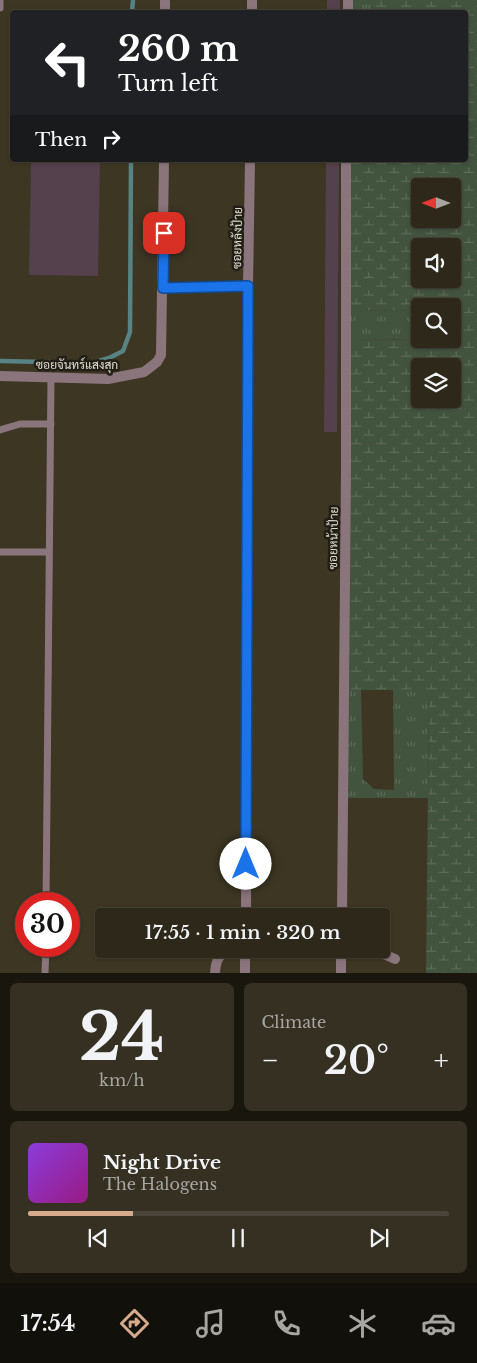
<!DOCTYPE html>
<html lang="en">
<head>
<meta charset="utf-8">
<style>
  body { margin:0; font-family:"Libre Baskerville",Sarabun,serif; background:#363023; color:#f1f3f6; height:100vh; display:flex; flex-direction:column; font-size:19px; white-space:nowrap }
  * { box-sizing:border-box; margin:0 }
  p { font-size:16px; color:#a7a6a2 }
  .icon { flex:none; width:28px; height:28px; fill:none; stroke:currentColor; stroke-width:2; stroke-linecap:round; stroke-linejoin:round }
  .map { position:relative; height:973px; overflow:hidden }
  .side { display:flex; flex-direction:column; gap:10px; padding:10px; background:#19160e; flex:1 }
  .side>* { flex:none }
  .top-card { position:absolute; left:10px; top:10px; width:458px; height:152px; border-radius:5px; box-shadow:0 1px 4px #0004,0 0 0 1px #494439; background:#202124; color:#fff; overflow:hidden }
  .needle { width:32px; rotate:270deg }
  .tools { position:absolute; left:411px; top:178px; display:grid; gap:10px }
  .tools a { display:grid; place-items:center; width:50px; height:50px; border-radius:5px; background:#2e281a; box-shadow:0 1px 4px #0004,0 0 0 1px #494439; font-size:25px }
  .speed { position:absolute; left:15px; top:892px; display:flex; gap:10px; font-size:25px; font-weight:700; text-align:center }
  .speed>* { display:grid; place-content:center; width:65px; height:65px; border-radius:50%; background:#2e281a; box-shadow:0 1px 4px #0004,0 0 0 1px #494439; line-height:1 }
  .speed .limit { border:8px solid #d22; background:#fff; color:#111 }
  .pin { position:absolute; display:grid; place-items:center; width:42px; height:42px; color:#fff; margin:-21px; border-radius:10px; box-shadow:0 2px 8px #0006 }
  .me { position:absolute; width:55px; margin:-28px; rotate:0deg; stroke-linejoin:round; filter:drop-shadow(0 0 4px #0008) }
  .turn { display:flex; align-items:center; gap:18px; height:105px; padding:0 25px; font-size:22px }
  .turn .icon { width:65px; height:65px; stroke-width:2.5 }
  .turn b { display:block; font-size:35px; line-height:42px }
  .then { display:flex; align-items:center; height:48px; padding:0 25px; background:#0003; gap:10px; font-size:19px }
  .big { font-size:38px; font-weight:600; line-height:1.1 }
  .side .tile { flex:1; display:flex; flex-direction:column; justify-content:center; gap:8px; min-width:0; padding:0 18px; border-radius:8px; background:#363023 }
  .side .dial { align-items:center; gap:0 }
  .dial b { font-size:65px; line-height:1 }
  .song { display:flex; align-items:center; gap:15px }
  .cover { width:60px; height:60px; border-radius:8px; background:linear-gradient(135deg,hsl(270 70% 55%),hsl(310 70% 35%)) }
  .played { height:5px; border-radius:2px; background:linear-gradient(90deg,#d6ab8b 25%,#494439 25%) }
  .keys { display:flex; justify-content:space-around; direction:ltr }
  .heat { display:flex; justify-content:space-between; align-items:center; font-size:28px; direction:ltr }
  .side .tiles { flex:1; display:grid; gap:10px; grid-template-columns:1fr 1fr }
  .tile:last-child { grid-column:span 2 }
  .trip { position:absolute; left:95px; top:908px; width:295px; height:50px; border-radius:5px; background:#2e281a; box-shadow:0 1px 4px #0004,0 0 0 1px #494439; font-weight:600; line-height:50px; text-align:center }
  .menu { display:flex; height:80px; justify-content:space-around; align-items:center; background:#12100a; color:#a7a6a2 }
  .menu .icon { width:35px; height:35px }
  .menu .on { color:#d6ab8b }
  .menu b { font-size:22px; color:#f1f3f6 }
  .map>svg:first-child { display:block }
</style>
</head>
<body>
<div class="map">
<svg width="477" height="973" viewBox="0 0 477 973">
  <defs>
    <pattern id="grass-tufts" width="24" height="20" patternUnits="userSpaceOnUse" patternTransform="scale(1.25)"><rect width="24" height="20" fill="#42533e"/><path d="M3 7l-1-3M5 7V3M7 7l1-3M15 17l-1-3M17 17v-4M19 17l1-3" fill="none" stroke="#5d6b59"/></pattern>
    <pattern id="wetland-marsh" width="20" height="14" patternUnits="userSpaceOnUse" patternTransform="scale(1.25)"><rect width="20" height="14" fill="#42533e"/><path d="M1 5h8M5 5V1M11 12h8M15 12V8" fill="none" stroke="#5d6b59"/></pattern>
  </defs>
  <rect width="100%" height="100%" fill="#3d3623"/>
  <!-- grass -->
  <path fill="url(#grass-tufts)" d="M 352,0 L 374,0 L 374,12 L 351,12 Z
    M 350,310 L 420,311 L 420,339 L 432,339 L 351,340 Z
    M 346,690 L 361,690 L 363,779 L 374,789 L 394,790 L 393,690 L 429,690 L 428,798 L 344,798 Z"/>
  <!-- wetland -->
  <path fill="url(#wetland-marsh)" fill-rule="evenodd" d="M 374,0 L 477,0 L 477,973 L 426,973 L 429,690 L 346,690 L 351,340 L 452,339 L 452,306 L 420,306 L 420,311 L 350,310 L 351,160 L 465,160 L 465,12 L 374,12 ZM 420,186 L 452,186 L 452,219 L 420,219 ZM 420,246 L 452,246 L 452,279 L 420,279 ZM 420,366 L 452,366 L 452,399 L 420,399 Z"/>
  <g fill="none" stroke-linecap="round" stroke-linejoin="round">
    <!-- stream -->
    <path stroke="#588384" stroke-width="4.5" d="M 132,12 L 133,0
      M 0,361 L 92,363 L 109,358 L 123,351 L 130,332 L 131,160"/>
  </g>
  <!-- building -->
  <path fill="#55414d" d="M 327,0 L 340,0 L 340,12 L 327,12 Z
    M 326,160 L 339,160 L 337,432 L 324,432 Z
    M 31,161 L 100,162 L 98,276 L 29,275 Z"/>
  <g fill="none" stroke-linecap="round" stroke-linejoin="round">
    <!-- service -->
    <path stroke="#8b757d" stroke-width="7" d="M 0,8 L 0,0
      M 0,430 L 20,424 L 51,424
      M 0,552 L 49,552
      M 46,904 L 51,377
      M 45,973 L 46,946"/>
    <!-- minor -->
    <path stroke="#8b757d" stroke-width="10" d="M 165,12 L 165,0
      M 252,12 L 252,0
      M 348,12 L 348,0
      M 163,288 L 248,286
      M 0,376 L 108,379 L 144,372 L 157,362 L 161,355 L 164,160
      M 246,916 L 248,286 L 250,160
      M 342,916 L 346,467 L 346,160
      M 372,949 L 395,959
      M 215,973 C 216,953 223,952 241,949
      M 245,973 L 245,949
      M 341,973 L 341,949"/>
  </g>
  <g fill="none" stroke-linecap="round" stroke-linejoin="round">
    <!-- route casing -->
    <g stroke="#114b97" stroke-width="12">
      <path id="route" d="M 164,233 L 163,288 L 248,286 L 246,864"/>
    </g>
    <!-- route -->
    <use href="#route" stroke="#1a73e8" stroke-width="9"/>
  </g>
  <g text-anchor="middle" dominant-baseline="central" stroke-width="5" stroke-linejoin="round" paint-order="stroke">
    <!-- street labels -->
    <g font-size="12" fill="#e0dcd0" stroke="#211e15">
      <text transform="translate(237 238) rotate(-89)">ซอยหลังป้าย</text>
      <text x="77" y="364">ซอยจันทร์แสงสุก</text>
      <text transform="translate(333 538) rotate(-89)">ซอยหน้าป้าย</text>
    </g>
  </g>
</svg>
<div class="tools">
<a><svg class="needle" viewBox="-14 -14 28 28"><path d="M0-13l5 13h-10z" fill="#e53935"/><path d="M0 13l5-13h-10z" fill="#a7a6a2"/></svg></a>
<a><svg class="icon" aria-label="sound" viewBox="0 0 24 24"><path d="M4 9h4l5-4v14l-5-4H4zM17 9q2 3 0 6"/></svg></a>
<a><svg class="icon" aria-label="search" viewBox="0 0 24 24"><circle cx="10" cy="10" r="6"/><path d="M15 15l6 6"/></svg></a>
<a><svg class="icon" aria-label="layers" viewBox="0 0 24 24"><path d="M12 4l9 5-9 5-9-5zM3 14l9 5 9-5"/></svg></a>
</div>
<div class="speed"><div class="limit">30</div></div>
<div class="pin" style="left:164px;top:233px;background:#d93025"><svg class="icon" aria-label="arrive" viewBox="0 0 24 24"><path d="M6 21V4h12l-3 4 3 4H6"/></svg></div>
<svg class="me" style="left:246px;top:864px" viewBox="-20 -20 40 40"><circle r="19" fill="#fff"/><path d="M0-13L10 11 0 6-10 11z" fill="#1a73e8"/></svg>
<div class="trip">17:55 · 1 min · 320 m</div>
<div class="top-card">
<div class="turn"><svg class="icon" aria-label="left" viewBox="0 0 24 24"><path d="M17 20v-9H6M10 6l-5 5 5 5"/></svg><div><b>260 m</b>Turn left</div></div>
<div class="then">Then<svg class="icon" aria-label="right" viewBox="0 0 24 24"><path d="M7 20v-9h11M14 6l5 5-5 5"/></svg></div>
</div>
</div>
<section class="side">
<div class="tiles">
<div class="tile dial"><b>24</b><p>km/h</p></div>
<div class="tile"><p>Climate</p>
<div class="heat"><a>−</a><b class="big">20°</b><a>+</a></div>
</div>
<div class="tile">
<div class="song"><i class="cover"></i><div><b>Night Drive</b><p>The Halogens</p></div></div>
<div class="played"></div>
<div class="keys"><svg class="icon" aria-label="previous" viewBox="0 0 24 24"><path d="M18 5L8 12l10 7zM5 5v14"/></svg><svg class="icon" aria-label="pause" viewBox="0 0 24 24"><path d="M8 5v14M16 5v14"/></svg><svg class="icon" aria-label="next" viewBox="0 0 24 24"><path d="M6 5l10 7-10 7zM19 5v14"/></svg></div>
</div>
</div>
</section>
<nav class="menu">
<b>17:54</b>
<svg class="icon on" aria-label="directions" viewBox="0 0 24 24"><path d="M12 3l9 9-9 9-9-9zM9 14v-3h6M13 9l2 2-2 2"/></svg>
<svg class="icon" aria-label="music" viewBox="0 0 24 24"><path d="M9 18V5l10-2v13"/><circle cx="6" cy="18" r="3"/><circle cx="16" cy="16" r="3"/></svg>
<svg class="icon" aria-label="phone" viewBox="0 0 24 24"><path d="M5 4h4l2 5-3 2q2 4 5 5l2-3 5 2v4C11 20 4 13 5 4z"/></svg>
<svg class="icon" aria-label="climate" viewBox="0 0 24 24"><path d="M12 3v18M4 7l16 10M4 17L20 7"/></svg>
<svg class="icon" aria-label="car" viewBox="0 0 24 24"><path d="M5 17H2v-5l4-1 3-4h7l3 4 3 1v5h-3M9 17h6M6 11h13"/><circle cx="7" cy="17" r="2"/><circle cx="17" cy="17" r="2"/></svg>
</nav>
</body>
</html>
